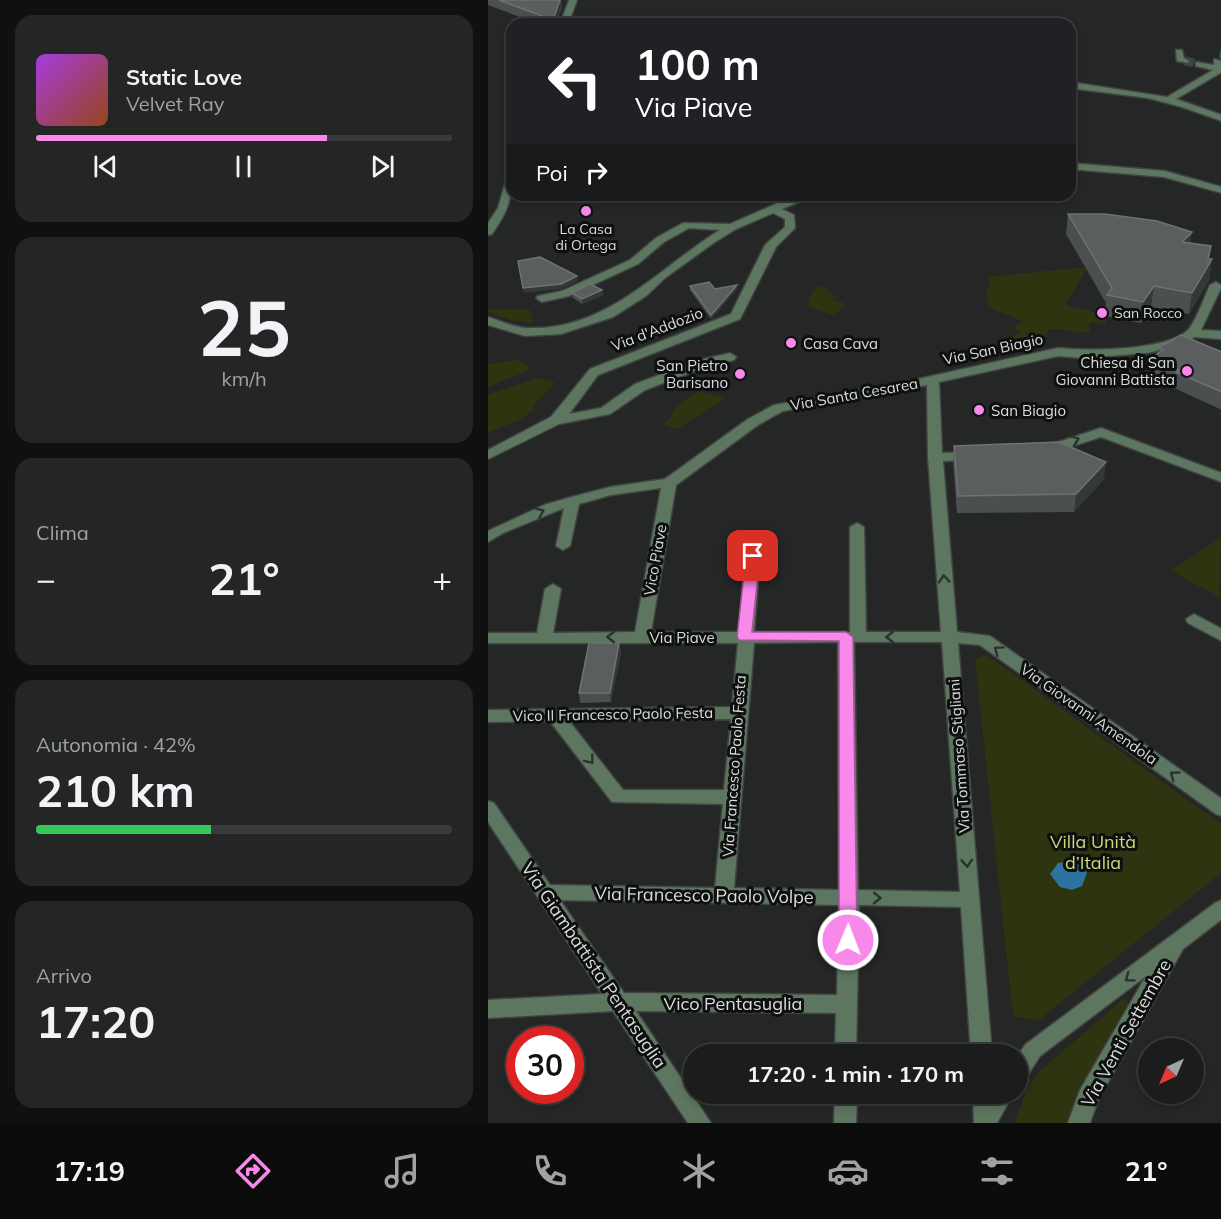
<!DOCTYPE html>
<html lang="it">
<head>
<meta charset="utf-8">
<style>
  body { margin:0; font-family:Mulish,sans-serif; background:#242625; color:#f1f3f6; height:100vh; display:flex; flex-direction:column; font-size:22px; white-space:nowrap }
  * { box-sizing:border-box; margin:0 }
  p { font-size:20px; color:#a0a2a3 }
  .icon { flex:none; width:33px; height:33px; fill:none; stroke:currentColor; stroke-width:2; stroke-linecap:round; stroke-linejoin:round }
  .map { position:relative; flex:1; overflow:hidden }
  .side { display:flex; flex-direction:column; gap:15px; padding:15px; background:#0f100f; width:488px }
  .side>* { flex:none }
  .top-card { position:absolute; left:18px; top:18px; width:570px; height:183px; border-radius:18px; box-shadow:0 3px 9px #0003,0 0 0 2px #393b3b; background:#202124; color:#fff; overflow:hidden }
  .needle { width:39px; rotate:224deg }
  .fabs { position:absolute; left:650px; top:1038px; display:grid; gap:12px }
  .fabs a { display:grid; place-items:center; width:66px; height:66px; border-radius:50%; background:#1b1d1c; box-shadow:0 3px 9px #0003,0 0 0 2px #393b3b; font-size:30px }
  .speed { position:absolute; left:18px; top:1026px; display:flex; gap:12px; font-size:30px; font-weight:700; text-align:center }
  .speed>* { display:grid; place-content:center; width:78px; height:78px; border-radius:50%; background:#1b1d1c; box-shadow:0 3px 9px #0003,0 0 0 2px #393b3b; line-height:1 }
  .speed .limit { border:9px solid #d22; background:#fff; color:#111 }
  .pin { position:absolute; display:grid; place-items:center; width:51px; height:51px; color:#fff; margin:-26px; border-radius:12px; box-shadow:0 3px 9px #0006 }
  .me { position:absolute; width:66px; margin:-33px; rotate:1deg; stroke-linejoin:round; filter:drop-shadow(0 0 4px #0008) }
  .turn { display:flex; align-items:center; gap:21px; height:126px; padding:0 30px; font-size:27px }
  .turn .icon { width:78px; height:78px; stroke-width:2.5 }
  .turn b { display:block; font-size:42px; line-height:51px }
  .then { display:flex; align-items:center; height:57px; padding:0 30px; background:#0003; gap:12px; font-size:22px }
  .big { font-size:45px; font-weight:700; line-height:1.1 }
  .side .card { flex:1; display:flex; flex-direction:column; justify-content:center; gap:9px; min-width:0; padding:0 21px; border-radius:18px; background:#242625 }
  .side .dial { align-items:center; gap:0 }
  .dial b { font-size:78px; line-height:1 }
  .song { display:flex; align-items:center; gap:18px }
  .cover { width:72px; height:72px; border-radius:9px; background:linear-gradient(135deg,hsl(280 70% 55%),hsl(20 70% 35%)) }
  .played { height:6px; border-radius:3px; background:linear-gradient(90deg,#f888ea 70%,#393b3b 70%) }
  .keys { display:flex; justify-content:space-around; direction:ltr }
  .heat { display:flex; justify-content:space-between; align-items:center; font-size:33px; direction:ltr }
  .charge { height:9px; border-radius:4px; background:linear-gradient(90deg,#34c759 42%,#393b3b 0) }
  .trip { position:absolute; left:195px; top:1044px; width:345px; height:60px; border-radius:30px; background:#1b1d1c; box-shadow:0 3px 9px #0003,0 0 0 2px #393b3b; font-weight:700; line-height:60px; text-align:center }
  .dock { display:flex; height:96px; justify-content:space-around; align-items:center; background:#0b0c0b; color:#a0a2a3 }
  .dock .icon { width:42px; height:42px }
  .dock .on { color:#f888ea }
  .dock b { font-size:27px; color:#f1f3f6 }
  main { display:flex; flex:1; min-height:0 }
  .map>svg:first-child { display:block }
</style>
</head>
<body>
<main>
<section class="side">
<div class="card">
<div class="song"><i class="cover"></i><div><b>Static Love</b><p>Velvet Ray</p></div></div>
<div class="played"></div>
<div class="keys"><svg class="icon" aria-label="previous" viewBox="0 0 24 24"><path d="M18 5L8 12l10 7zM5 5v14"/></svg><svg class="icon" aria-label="pause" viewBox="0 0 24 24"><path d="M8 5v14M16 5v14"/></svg><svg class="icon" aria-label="next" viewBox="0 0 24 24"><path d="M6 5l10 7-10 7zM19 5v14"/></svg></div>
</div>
<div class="card dial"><b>25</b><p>km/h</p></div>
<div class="card"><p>Clima</p>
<div class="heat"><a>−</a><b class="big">21°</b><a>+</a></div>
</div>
<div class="card"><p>Autonomia · 42%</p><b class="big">210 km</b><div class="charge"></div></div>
<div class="card"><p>Arrivo</p><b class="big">17:20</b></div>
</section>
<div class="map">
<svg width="734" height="1123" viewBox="0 0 734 1123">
  <rect width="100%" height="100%" fill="#242726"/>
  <!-- green -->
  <path fill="#2d340f" d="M 597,267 L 598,271 L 577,305 L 617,315 L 618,324 L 601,323 L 602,332 L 584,333 L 582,330 L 561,329 L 557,336 L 542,342 L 536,338 L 521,343 L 517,340 L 533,332 L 525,328 L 535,321 L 501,308 L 498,290 L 503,288 L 500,277 Z
    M 333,285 L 348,297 L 343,299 L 359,304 L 346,315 L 320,307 L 323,293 Z
    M 0,310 L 42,310 L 45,319 L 44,323 L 25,321 L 0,312 Z
    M 29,360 L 37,363 L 42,370 L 0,387 L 0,364 Z
    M 49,378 L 67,382 L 45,406 L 48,408 L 30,421 L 0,432 L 0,395 Z
    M 210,391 L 238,398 L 189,429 L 174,424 L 181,419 L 189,406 Z
    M 733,537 L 731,597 L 683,571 Z
    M 499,655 L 733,824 L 733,873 L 551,1020 L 525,1017 L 487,659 Z
    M 636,998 L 640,1003 L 596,1082 L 580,1123 L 527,1123 L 538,1090 L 551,1072 Z"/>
  <!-- water -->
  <path fill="#2d73a0" d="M 582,861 L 593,865 L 599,873 L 594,886 L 584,890 L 572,887 L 562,874 L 570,863 Z"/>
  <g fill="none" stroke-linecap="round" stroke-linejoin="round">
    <!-- minor-tunnel -->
    <path stroke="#3f4241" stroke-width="9" stroke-dasharray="9 4.5" stroke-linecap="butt" d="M 697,61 L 711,64"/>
    <!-- minor casing -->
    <g stroke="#414443" stroke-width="3">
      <path id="minor" d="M 81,0 L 89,0 L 80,24 L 72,24 Z
        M 688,50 L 694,50 L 696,58 L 701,61 L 700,63 L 689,61 Z
        M 726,59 L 733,61 L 734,72 L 688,99 L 734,115 L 734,121 L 694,107 L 660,98 L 582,88 L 582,82 L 679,97 L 725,70 L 708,66 L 708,62 L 726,65 Z
        M 582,163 L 677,171 L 734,187 L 734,193 L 676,177 L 582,169 Z
        M 24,174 C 24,201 19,212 4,234 L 0,235 L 0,223 L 10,208 L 19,177 Z
        M 308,195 L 327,195 L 294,209 L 306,215 L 307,228 L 288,247 L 252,319 L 110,375 L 81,414 L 113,408 L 147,384 L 212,360 L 242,353 L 248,357 L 246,360 L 220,366 L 157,390 L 122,414 L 71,424 L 0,459 L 0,450 L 63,417 L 102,369 L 243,314 L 277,245 L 297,227 L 297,219 L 285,213 L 248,229 L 227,242 L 177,278 L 158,296 L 125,317 L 73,334 L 37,336 L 0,325 L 0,317 C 13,321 27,328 40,328 C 119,331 170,268 232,230 L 201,228 L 176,242 L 150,264 L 81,296 L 54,302 L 48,298 L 50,296 L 74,291 L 142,260 L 168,238 L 195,223 L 242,224 Z
        M 728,282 L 734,286 L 713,330 L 734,331 L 734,339 L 707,337 L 686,347 L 659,353 L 595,358 L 570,356 L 451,382 L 454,453 L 486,452 L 493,456 L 486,460 L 455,461 L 469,632 L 502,636 L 734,799 L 734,816 L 728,814 L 492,645 L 470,643 L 504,1054 L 483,1054 L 473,907 L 371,905 L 368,1054 L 347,1054 L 348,1013 L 148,1011 L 223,1123 L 200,1123 L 125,1011 L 0,1018 L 0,1000 L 114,994 L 0,822 L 0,801 L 6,803 L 62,885 L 227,888 L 235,804 L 124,802 L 62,721 L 0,722 L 0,710 L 244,707 L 250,643 L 0,643 L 0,633 L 49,633 L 57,589 L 65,584 L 73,589 L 65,633 L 147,632 L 173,488 L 123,495 L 91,504 L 82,546 L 75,550 L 68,546 L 76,508 L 15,533 L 0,542 L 0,531 L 56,505 L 80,498 L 122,487 L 177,479 L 260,419 L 286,405 L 412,383 L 570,348 C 600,351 676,351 699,331 C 707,324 717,296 722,285 ZM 439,385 L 440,457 L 453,632 L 378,632 L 376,527 L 369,523 L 362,527 L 362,632 L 266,632 L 272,556 L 265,551 L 258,556 L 251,632 L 163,632 L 188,485 L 270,425 L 295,411 ZM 350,642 L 351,890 L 246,888 L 266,643 ZM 366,642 L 454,642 L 472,892 L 370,890 ZM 243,719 L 236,790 L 135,790 L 81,721 ZM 72,900 L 351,905 L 349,995 L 136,993 Z
        M 613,428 L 734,473 L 734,482 L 613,437 L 557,455 L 550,451 L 552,448 Z
        M 706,614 L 734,629 L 734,641 L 700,623 L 698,619 Z
        M 734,900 L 734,919 L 695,949 L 610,1100 L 602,1123 L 580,1123 L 592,1090 L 658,976 L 552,1056 L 538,1078 L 530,1080 L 530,1055 L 538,1044 L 727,903 Z
        M 347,1094 L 369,1094 L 368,1123 L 346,1123 Z
        M 485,1094 L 525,1094 L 509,1123 L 486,1123 Z"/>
    </g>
    <!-- minor -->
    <use href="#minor" fill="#5d7660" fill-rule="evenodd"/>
  </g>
  <!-- wall -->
  <path fill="#4b4f4f" d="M 0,0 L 73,0 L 74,8 L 68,24 L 50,24 L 0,5 Z
    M 733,48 L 734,48 L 734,59 L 731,58 Z
    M 580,214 L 704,232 L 702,243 L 721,259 L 724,259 L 721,280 L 701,314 L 663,307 L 653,323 L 616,316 L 618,303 L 578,234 Z
    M 249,285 L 249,289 L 223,319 L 202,290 L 202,286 L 227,289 Z
    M 114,290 L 115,295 L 94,304 L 84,297 L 84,293 Z
    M 670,348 L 734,352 L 734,410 L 686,388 L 686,386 L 660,374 L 663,358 L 669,354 Z
    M 466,446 L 616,479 L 586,512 L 469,513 L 465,463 Z
    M 131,643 L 133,653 L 123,702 L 92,703 L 91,693 Z"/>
  <!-- shaded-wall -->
  <path fill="#353838" d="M 72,0 L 74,8 L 68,24 L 65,24 L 65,20 Z
    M 704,232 L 701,252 L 694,242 Z
    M 723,246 L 720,267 L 724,259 L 721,280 L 701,314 L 704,293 Z
    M 89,276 L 90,281 L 73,289 L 36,293 L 35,288 Z
    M 249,285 L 249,289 L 223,319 L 223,315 Z
    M 666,286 L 663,307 L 653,323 L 655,302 Z
    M 114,290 L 115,295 L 94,304 L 94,299 Z
    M 618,462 L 616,479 L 586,512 L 588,494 Z
    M 131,643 L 133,653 L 123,702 L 122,693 Z"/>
  <!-- building -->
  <path fill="#5a5e5e" stroke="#6e7272" stroke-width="1.5" d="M 11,0 L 72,0 L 65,20 Z
    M 580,214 L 617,214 L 669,221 L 704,232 L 694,242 L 723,246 L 720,259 L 724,259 L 704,293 L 666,286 L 655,302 L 619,295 L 624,288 Z
    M 52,257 L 89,276 L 73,284 L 35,288 L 30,261 Z
    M 221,282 L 227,289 L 249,285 L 223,315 L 202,286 Z
    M 102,284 L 114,290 L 94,299 L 84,293 Z
    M 693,335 L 734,352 L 734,392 L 688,372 L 691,370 L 663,358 L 675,350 L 670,348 Z
    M 571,442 L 618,462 L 588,494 L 470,496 L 466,446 Z
    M 101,643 L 131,643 L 122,693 L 91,693 Z"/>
  <!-- one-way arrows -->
  <defs><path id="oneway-chevron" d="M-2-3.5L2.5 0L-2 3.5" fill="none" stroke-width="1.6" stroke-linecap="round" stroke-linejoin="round" transform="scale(1.5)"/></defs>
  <g stroke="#2a332b">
    <use href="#oneway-chevron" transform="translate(587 440) rotate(-21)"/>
    <use href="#oneway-chevron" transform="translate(52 512) rotate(-23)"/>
    <use href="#oneway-chevron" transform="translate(456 579) rotate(-94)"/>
    <use href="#oneway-chevron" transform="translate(123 637) rotate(-180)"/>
    <use href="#oneway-chevron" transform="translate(402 637) rotate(-180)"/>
    <use href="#oneway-chevron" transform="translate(510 650) rotate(-145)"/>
    <use href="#oneway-chevron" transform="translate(102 760) rotate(52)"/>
    <use href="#oneway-chevron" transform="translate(686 775) rotate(-144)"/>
    <use href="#oneway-chevron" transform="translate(479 863) rotate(86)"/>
    <use href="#oneway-chevron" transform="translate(389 898) rotate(1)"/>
    <use href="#oneway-chevron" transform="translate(641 978) rotate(143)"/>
  </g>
  <!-- route -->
  <path fill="#f888ea" stroke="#a15898" stroke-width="1.5" d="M 265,552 L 272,556 L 264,632 L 358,632 L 365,637 L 369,940 L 366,945 L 360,948 L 354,945 L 351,940 L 351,641 L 251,640 L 249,637 L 258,556 Z"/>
  <!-- markers -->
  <g fill="#f888ea" stroke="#0e0f0f" stroke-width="2">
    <circle cx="98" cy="211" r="6"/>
    <circle cx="614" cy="313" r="6"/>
    <circle cx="303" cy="343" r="6"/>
    <circle cx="699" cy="371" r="6"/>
    <circle cx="252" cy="374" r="6"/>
    <circle cx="491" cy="410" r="6"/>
  </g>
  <g text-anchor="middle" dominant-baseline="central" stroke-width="6" stroke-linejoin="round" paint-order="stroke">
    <!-- far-poi labels -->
    <g font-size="14" fill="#dbdddd" stroke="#0e0f0f">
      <text x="98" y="229">La Casa<tspan x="98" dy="16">di Ortega</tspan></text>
      <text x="626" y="313" text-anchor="start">San Rocco</text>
    </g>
    <!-- street labels -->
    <g font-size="15" fill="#dbdddd" stroke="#0e0f0f">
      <text transform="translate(169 329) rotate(-21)">Via d'Addozio</text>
      <text transform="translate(505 349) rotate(-12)">Via San Biagio</text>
      <text transform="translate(366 394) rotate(-10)">Via Santa Cesarea</text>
      <text transform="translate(167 560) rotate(-80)">Vico Piave</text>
      <text x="194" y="637">Via Piave</text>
      <text transform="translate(125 714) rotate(-1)">Vico II Francesco Paolo Festa</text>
      <text transform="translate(601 714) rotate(35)">Via Giovanni Amendola</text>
      <text transform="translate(471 756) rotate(-94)">Via Tommaso Stigliani</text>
      <text transform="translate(246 766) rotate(-86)">Via Francesco Paolo Festa</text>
    </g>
    <!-- poi labels -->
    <g font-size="15" fill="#dbdddd" stroke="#0e0f0f" text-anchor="start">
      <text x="315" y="343">Casa Cava</text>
      <text x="687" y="362" text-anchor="end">Chiesa di San<tspan x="687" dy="17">Giovanni Battista</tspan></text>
      <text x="240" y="365" text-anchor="end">San Pietro<tspan x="240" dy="17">Barisano</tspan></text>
      <text x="503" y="410">San Biagio</text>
    </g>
    <!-- near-park labels -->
    <g font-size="18" fill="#c7dc76" stroke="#0e0f0f">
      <text x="605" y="841">Villa Unità<tspan x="605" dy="21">d’Italia</tspan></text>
    </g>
    <!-- near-street labels -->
    <g font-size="18" fill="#dbdddd" stroke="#0e0f0f">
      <text transform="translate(216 895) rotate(1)">Via Francesco Paolo Volpe</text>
      <text transform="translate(106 965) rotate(56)">Via Giambattista Pentasuglia</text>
      <text x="245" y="1003">Vico Pentasuglia</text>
      <text transform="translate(638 1033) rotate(-61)">Via Venti Settembre</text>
    </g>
  </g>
</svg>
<div class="fabs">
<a><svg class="needle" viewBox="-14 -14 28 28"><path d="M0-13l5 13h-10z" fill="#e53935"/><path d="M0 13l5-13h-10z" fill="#a0a2a3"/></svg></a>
</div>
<div class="speed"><div class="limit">30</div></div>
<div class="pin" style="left:265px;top:556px;background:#d93025"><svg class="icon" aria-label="arrive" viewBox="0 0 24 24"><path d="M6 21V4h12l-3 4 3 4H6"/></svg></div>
<svg class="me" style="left:360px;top:940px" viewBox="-20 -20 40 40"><circle r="17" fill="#f888ea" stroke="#fff" stroke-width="3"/><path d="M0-11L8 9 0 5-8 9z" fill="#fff"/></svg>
<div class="trip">17:20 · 1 min · 170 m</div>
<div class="top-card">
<div class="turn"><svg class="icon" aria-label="left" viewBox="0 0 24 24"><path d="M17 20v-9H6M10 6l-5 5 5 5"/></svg><div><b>100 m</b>Via Piave</div></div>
<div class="then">Poi<svg class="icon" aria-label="right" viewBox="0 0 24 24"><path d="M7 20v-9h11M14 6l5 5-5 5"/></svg></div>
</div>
</div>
</main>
<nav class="dock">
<b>17:19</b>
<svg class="icon on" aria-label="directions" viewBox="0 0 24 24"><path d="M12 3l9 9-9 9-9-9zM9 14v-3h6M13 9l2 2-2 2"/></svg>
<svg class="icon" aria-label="music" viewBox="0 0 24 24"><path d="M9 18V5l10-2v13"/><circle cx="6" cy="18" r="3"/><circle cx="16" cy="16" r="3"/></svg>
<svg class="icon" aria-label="phone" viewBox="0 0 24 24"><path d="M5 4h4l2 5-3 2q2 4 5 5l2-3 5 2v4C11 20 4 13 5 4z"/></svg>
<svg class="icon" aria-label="climate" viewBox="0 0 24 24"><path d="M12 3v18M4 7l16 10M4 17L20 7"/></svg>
<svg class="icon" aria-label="car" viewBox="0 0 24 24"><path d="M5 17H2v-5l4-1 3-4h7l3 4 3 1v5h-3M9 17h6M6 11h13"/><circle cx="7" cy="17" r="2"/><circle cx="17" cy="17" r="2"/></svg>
<svg class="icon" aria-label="filters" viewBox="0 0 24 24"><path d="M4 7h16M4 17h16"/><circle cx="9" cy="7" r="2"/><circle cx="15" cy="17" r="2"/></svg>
<b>21°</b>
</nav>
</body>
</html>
